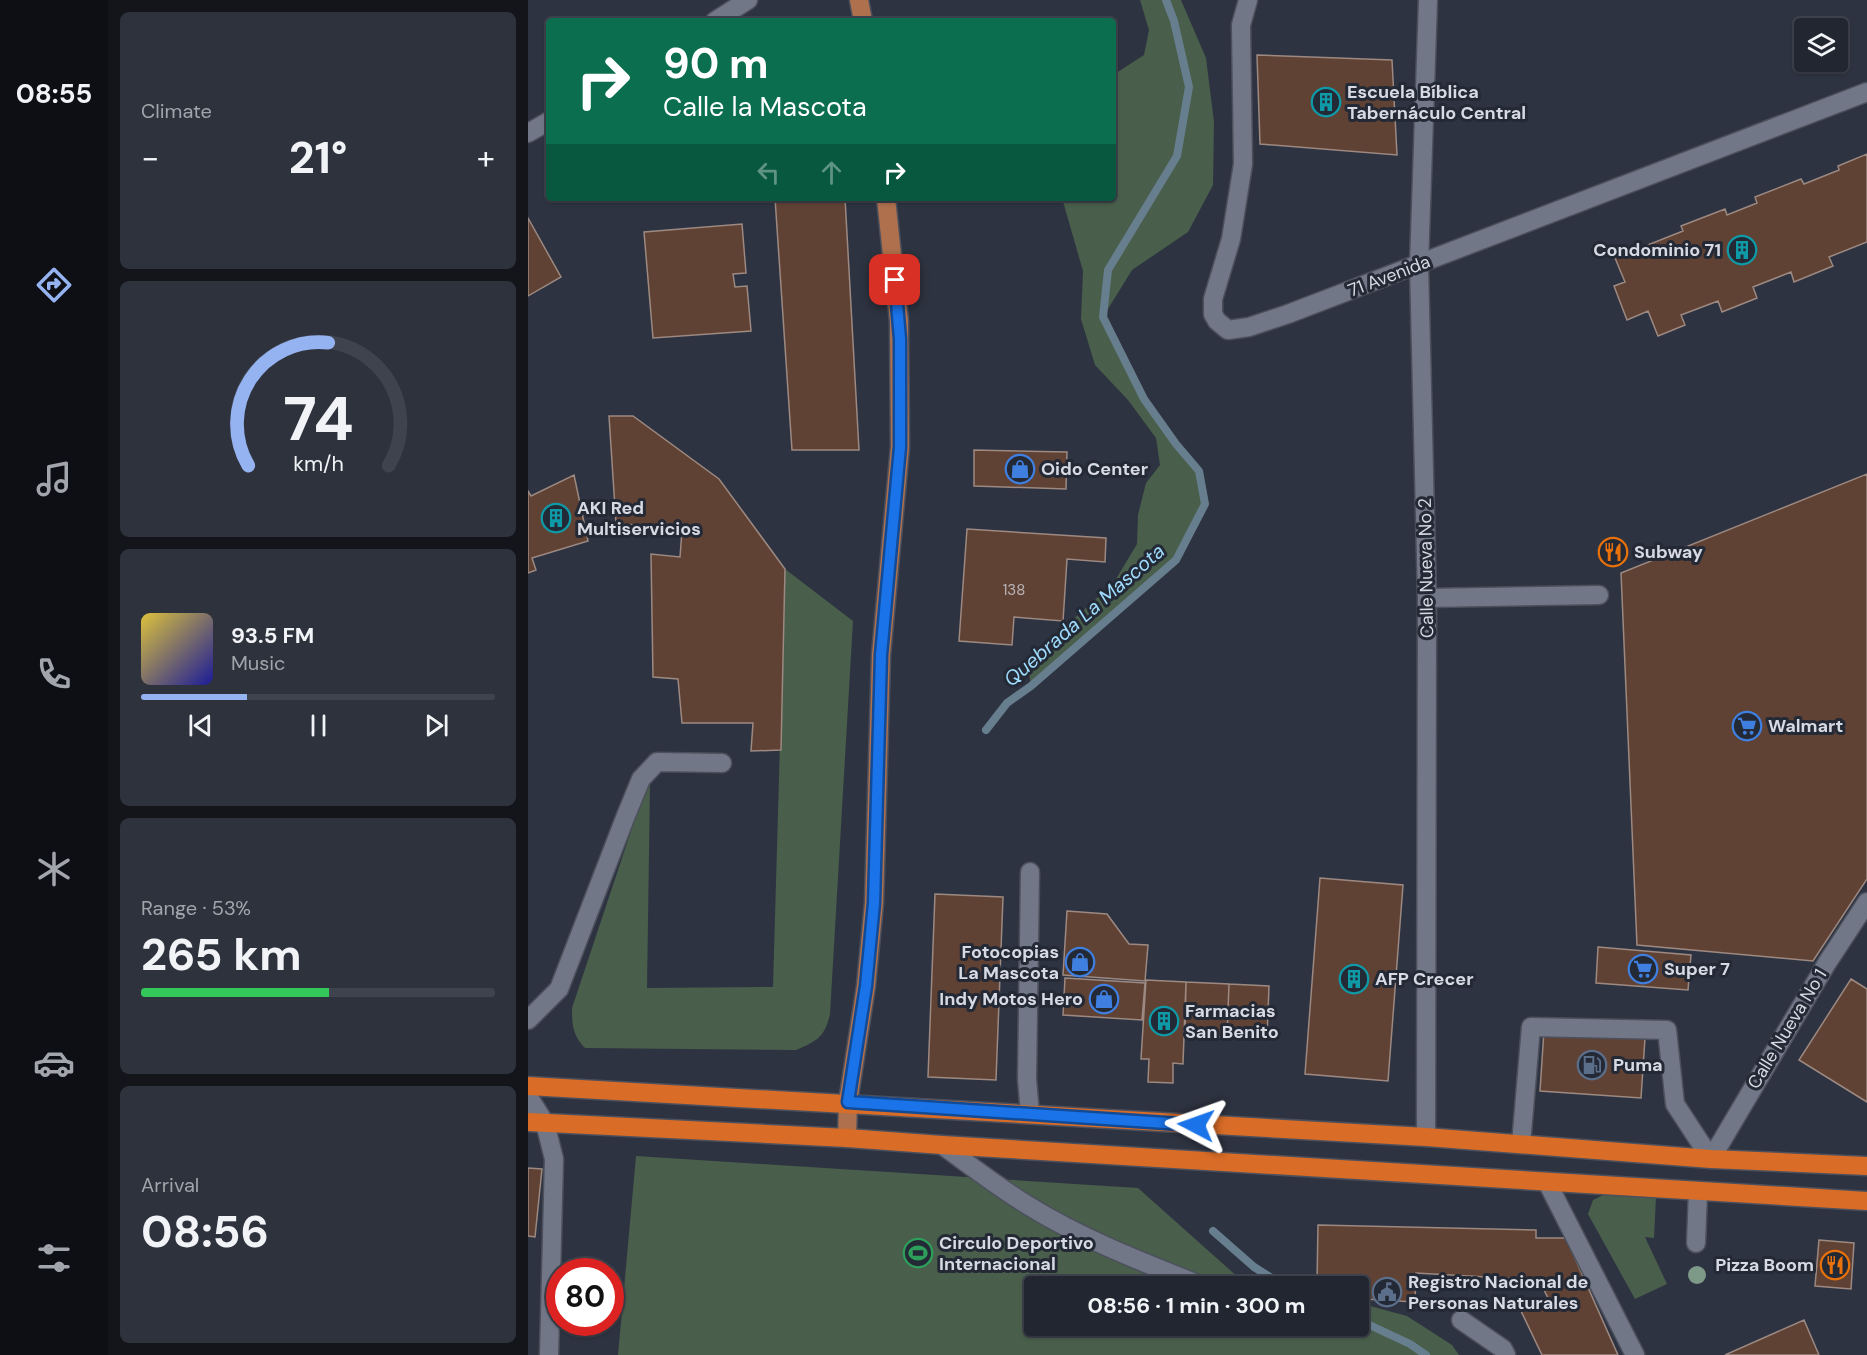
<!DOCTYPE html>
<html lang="en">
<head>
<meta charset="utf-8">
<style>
  body { margin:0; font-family:"DM Sans",sans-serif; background:#2e323d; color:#f1f3f6; height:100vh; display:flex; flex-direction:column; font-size:22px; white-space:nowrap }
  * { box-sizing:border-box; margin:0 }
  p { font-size:20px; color:#a2a5ab }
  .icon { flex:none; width:33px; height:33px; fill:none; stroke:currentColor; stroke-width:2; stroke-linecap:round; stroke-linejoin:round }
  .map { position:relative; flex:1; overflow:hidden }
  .panel { display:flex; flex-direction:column; gap:12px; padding:12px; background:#13151b; width:420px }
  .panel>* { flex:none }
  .hud { position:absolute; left:18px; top:18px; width:570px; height:183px; border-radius:6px; box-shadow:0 2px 4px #0004,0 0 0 2px #3f434d; background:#0b6e4f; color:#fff; overflow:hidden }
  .fabs { position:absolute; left:1266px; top:18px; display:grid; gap:12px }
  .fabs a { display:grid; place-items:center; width:54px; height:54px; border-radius:6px; background:#222631; box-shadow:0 2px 4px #0004,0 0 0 2px #3f434d; font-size:30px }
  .speed { position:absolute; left:18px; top:1258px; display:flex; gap:12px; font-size:30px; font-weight:700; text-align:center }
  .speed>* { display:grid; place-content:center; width:78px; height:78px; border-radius:50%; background:#222631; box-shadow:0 2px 4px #0004,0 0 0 2px #3f434d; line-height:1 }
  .speed .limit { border:9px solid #d22; background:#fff; color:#111 }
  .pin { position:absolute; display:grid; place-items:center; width:51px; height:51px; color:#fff; margin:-26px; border-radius:12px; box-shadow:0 3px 9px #0006 }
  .me { position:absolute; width:66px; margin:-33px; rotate:274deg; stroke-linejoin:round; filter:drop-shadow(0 0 4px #0008) }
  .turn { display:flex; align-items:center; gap:21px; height:126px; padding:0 18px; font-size:27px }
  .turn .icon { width:78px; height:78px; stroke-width:2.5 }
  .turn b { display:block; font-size:42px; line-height:51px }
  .lanes { display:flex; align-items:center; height:57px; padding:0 18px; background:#0003; justify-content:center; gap:30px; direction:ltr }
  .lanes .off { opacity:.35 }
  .big { font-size:45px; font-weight:700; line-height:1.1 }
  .panel .card { flex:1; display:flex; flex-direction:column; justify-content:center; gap:9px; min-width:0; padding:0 21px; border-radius:9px; background:#2e323d }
  .panel .dial { align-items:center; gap:0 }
  .dial svg { height:156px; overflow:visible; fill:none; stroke:#3f434d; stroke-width:7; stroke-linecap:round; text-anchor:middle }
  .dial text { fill:#f1f3f6; stroke:none }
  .song { display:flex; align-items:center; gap:18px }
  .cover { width:72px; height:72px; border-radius:9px; background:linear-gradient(135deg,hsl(50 70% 55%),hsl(240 70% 35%)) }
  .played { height:6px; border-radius:3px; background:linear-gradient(90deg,#95b2f1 30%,#3f434d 30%) }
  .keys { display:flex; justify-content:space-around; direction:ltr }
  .heat { display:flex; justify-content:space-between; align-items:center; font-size:33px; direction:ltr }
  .charge { height:9px; border-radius:4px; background:linear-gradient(90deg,#34c759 53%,#3f434d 0) }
  .trip { position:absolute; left:496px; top:1276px; width:345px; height:60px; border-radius:6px; background:#222631; box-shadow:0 2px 4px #0004,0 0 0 2px #3f434d; font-weight:700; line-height:60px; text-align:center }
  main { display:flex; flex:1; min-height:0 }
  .tab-bar { display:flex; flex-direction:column; width:108px; justify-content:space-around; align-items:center; background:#0e0f14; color:#a2a5ab }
  .tab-bar .icon { width:42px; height:42px }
  .tab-bar .current { color:#95b2f1 }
  .tab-bar b { font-size:27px; color:#f1f3f6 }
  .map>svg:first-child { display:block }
</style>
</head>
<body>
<main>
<nav class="tab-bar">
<b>08:55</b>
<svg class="icon current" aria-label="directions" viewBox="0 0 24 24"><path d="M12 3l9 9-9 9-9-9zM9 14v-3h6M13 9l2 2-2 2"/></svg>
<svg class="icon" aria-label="music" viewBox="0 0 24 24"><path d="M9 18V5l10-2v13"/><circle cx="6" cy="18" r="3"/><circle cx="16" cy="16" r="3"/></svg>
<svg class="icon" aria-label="phone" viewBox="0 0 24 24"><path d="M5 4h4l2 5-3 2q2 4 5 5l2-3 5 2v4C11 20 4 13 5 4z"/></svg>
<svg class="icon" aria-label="climate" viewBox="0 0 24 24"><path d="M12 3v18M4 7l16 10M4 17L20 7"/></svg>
<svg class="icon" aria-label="car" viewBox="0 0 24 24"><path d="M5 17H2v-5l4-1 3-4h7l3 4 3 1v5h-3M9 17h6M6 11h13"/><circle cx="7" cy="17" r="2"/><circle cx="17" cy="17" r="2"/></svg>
<svg class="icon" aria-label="filters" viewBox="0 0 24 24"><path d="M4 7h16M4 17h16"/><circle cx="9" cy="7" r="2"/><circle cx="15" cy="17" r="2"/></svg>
</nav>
<section class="panel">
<div class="card"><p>Climate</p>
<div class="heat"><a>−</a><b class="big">21°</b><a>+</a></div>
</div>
<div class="card dial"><svg viewBox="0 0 100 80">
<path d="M14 69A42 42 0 1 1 86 69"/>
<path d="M14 69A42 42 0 0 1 55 6" stroke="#95b2f1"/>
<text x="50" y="56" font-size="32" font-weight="700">74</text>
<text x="50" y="72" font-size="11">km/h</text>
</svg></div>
<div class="card">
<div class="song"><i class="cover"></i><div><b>93.5 FM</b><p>Music</p></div></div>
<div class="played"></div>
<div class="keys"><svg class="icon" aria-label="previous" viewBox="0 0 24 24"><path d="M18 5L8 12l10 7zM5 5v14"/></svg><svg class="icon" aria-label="pause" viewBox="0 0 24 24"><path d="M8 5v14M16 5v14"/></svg><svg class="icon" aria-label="next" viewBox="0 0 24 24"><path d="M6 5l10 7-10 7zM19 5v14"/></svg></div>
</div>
<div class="card"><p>Range · 53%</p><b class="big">265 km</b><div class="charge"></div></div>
<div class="card"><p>Arrival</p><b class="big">08:56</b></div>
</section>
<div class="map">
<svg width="1339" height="1355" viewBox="0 0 1339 1355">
  <rect width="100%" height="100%" fill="#2e3341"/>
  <!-- green -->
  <path fill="#495e4b" d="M 612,0 L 653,0 L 678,58 L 686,122 L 685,185 L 660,232 L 604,270 L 575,317 L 616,399 L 648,444 L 671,471 L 677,504 L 648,560 L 503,686 L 500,666 L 522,640 L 585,584 L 609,544 L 610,515 L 618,483 L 632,465 L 628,438 L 600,400 L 567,365 L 553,319 L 555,271 L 534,198 L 585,198 L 585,75 L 616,55 L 621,30 Z
    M 257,569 L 325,621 L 302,1014 C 297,1037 289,1041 268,1050 L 57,1048 C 45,1036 44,1025 44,1008 L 117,789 L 122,784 L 119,988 L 245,987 Z
    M 108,1156 L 610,1188 L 721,1287 L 507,1287 L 507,1326 L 831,1326 L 831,1303 L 879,1316 L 924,1345 L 931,1355 L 90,1355 Z
    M 1077,1194 L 1128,1197 L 1126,1238 L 1117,1237 L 1139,1284 L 1107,1299 L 1060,1214 L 1065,1200 Z"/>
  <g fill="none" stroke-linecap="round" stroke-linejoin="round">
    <!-- stream -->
    <path stroke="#677e8e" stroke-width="8" d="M 458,730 L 479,703 L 503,686 L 648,560 L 677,504 L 671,471 L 648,444 L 616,399 L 575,317 L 580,270 L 649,156 L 661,87 L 646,21 L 638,0
      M 685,1231 L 726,1267 L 758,1287
      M 831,1320 L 882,1344 L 898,1355"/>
  </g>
  <!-- building -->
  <path fill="#604235" stroke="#9c8981" stroke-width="1.5" d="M 729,55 L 864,60 L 869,155 L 732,144 Z
    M 1339,154 L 1339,242 L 1301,257 L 1305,266 L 1266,282 L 1263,272 L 1225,287 L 1229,298 L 1194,312 L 1190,301 L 1153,315 L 1157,325 L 1130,336 L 1120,311 L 1099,320 L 1086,286 L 1097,282 L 1087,258 L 1155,231 L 1153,226 L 1197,209 L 1199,215 L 1229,203 L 1227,197 L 1273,179 L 1276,184 L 1311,170 L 1310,166 Z
    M 247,198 L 317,198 L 331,450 L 264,450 Z
    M 0,218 L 33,277 L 0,296 Z
    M 214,224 L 218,273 L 205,274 L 207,287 L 219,286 L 223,331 L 125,338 L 116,232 Z
    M 81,416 L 105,416 L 191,479 L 257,569 L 253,750 L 223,751 L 225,723 L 154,723 L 150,679 L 125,677 L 123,554 L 152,557 L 154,530 L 88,523 Z
    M 446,450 L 539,452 L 538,489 L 446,486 Z
    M 1339,474 L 1339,879 L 1285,961 L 1109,945 L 1093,573 Z
    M 46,475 L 60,541 L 4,558 L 8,570 L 0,573 L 0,491 L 3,496 Z
    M 439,529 L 578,538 L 577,562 L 539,559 L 535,621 L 486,617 L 484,645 L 431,641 Z
    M 792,878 L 875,885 L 860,1081 L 777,1074 Z
    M 407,894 L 475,897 L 468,1080 L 400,1077 Z
    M 539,911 L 579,914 L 601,944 L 620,945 L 617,981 L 535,975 Z
    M 1070,947 L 1163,955 L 1160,990 L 1068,983 Z
    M 537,978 L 617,983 L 614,1020 L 535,1015 Z
    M 1323,979 L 1339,989 L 1339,1102 L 1271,1060 Z
    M 618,980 L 658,982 L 655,1064 L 645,1063 L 645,1083 L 620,1082 L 621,1059 L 613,1059 Z
    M 658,982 L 701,984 L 699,1037 L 657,1035 Z
    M 701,984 L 741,986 L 739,1039 L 699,1037 Z
    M 1016,1030 L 1117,1038 L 1113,1098 L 1012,1091 Z
    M 0,1168 L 14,1169 L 7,1237 L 0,1236 Z
    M 790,1225 L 1008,1230 L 1008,1238 L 1038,1238 L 1090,1355 L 1014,1355 L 993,1311 L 1020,1298 L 1011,1280 L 888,1273 L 887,1302 L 836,1299 L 831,1297 L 831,1287 L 802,1287 L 789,1283 Z
    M 1291,1240 L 1326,1243 L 1323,1289 L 1287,1286 Z
    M 1276,1320 L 1291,1355 L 1197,1355 Z"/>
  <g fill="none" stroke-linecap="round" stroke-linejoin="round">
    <!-- minor casing -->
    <g stroke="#4c505c" stroke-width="21">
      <path id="minor" d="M 720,0 L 713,25 L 715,164 L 703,239 L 685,299 L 685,314 L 689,321 L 700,330 L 721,327 L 760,314 L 1339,92
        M 187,21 L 220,0
        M 0,133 L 21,121
        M 899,598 L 1071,595
        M 0,1020 L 31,989 L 97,818 L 113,779 L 129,762 L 194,763
        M 0,1096 L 17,1123 L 26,1159 L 21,1355
        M 502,1114 L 499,1079 L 502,872
        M 898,1137 L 899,598 L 891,265 L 900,0
        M 993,1144 L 1003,1027 L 1139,1030 L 1147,1104 L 1183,1159 L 1299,963 L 1339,902
        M 414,1145 C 443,1166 471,1188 501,1206 C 556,1240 617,1263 677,1287
        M 1019,1182 L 1107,1355
        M 1168,1243 L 1170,1191
        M 933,1320 L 975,1349 L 978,1355"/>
    </g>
    <!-- major casing -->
    <g stroke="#4c505c" stroke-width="21">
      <path id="major" d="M 331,0 L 335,21
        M 319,1138 L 320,1102 L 338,986 L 346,903 L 353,655 L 372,447 L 371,321 L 358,198"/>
    </g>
    <!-- highway casing -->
    <g stroke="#4c505c" stroke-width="21">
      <path id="highway" d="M 0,1086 L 898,1137 L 1183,1159 L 1339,1166
        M 0,1122 L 319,1138 L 414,1145 L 1339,1201"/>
    </g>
    <!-- minor -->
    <use href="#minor" stroke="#717787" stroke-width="18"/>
    <!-- major -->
    <use href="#major" stroke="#af704d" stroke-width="18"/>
    <!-- highway -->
    <use href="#highway" stroke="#d96c27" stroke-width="18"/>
  </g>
  <!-- trees -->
  <circle fill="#7d9a88" cx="1169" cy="1275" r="9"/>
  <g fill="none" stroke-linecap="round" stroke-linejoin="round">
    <!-- route casing -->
    <g stroke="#114b97" stroke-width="15">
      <path id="route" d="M 367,280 L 372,339 L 372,447 L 353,655 L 346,903 L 338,986 L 320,1102 L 668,1125"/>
    </g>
    <!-- route -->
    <use href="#route" stroke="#1a73e8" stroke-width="10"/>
  </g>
  <!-- icons -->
  <defs>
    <g id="building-ring" transform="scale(1.5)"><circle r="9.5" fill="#242936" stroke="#0f9aa8" stroke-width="1.5"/><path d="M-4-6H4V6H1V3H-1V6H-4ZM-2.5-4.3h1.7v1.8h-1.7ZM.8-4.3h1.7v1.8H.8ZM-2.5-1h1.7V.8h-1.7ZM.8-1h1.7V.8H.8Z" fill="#0f9aa8"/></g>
    <g id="shop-ring" transform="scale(1.5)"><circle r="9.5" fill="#242936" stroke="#3f7fe0" stroke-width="1.5"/><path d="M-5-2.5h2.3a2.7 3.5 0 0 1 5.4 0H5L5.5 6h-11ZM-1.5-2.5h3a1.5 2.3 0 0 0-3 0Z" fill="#3f7fe0"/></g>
    <g id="restaurant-ring" transform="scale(1.5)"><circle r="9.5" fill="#242936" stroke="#e8710a" stroke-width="1.5"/><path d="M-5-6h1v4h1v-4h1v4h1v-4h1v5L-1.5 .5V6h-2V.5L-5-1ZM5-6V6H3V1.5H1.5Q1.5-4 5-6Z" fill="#e8710a"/></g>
    <g id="supermarket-ring" transform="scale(1.5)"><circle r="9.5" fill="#242936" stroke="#3f7fe0" stroke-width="1.5"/><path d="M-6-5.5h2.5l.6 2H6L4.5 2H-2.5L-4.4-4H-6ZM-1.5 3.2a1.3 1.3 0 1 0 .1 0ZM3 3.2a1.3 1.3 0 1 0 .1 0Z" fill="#3f7fe0"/></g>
    <g id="fuel-ring" transform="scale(1.5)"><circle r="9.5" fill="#242936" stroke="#5c6f8a" stroke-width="1.5"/><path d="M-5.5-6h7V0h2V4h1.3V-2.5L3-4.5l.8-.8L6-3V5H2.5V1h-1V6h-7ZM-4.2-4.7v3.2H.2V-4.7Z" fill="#5c6f8a"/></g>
    <g id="stadium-ring" transform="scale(1.5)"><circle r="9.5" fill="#242936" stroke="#2e9e5b" stroke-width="1.5"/><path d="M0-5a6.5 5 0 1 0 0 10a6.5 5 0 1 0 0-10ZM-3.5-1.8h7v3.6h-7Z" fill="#2e9e5b"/></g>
    <g id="civic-ring" transform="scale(1.5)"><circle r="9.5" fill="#242936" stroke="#5c6f8a" stroke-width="1.5"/><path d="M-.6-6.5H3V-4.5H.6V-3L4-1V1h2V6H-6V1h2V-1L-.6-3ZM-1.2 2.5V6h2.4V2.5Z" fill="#5c6f8a"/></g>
  </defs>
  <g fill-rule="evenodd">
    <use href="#building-ring" x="798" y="102"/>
    <use href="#building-ring" x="1214" y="250"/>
    <use href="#shop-ring" x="492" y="469"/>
    <use href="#building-ring" x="28" y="518"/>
    <use href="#restaurant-ring" x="1085" y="552"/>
    <use href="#supermarket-ring" x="1219" y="726"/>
    <use href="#shop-ring" x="552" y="962"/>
    <use href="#supermarket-ring" x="1115" y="969"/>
    <use href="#building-ring" x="826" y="979"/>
    <use href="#shop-ring" x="576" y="999"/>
    <use href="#building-ring" x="636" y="1021"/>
    <use href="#fuel-ring" x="1064" y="1065"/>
    <use href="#stadium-ring" x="390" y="1253"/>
    <use href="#restaurant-ring" x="1307" y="1265"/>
    <use href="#civic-ring" x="859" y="1292"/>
  </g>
  <g text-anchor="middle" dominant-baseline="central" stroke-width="6" stroke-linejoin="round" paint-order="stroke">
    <!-- number labels -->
    <g font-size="15" fill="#b9b4b8">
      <text x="486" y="590">138</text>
    </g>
    <!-- poi labels -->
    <g font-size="18" font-weight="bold" fill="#d7dae3" stroke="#242936" text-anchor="start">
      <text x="819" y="92">Escuela Bíblica<tspan x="819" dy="21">Tabernáculo Central</tspan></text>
      <text x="1193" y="250" text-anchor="end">Condominio 71</text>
      <text x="513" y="469">Oido Center</text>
      <text x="49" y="508">AKI Red<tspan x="49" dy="21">Multiservicios</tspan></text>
      <text x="1106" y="552">Subway</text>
      <text x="1240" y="726">Walmart</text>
      <text x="531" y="952" text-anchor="end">Fotocopias<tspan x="531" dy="21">La Mascota</tspan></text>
      <text x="1136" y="969">Super 7</text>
      <text x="847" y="979">AFP Crecer</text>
      <text x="555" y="999" text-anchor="end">Indy Motos Hero</text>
      <text x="657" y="1011">Farmacias<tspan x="657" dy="21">San Benito</tspan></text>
      <text x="1085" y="1065">Puma</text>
      <text x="411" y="1243">Circulo Deportivo<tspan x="411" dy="21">Internacional</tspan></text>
      <text x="1286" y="1265" text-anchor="end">Pizza Boom</text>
      <text x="880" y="1282">Registro Nacional de<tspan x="880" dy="21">Personas Naturales</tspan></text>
    </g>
    <!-- street labels -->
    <g font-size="18" fill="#d7dae3" stroke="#242936">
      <text transform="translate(861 276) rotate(-21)">71 Avenida</text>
      <text transform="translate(898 568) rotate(-91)">Calle Nueva No 2</text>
      <text transform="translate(1259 1029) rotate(-59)">Calle Nueva No 1</text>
    </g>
    <!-- water labels -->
    <g font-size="20" font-style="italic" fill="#9edafc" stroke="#242936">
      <text transform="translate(556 615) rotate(-41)">Quebrada La Mascota</text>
    </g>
  </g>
</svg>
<div class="fabs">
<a><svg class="icon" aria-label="layers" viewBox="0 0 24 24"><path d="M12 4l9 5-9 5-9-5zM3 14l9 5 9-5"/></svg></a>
</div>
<div class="speed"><div class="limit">80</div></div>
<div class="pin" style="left:367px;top:280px;background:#d93025"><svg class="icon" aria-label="arrive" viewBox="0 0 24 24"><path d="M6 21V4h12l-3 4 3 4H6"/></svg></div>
<svg class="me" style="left:668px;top:1125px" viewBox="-20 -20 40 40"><path d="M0-17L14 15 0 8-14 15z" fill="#1a73e8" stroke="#fff" stroke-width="4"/></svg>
<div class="trip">08:56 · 1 min · 300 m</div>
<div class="hud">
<div class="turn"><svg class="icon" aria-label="right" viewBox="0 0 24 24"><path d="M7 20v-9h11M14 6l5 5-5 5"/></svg><div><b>90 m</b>Calle la Mascota</div></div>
<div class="lanes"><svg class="icon off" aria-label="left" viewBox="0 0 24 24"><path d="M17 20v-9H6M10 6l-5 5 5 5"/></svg><svg class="icon off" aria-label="ahead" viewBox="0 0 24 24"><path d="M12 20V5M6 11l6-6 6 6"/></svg><svg class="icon" aria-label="right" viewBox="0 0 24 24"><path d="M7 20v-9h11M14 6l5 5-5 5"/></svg></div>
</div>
</div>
</main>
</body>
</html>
